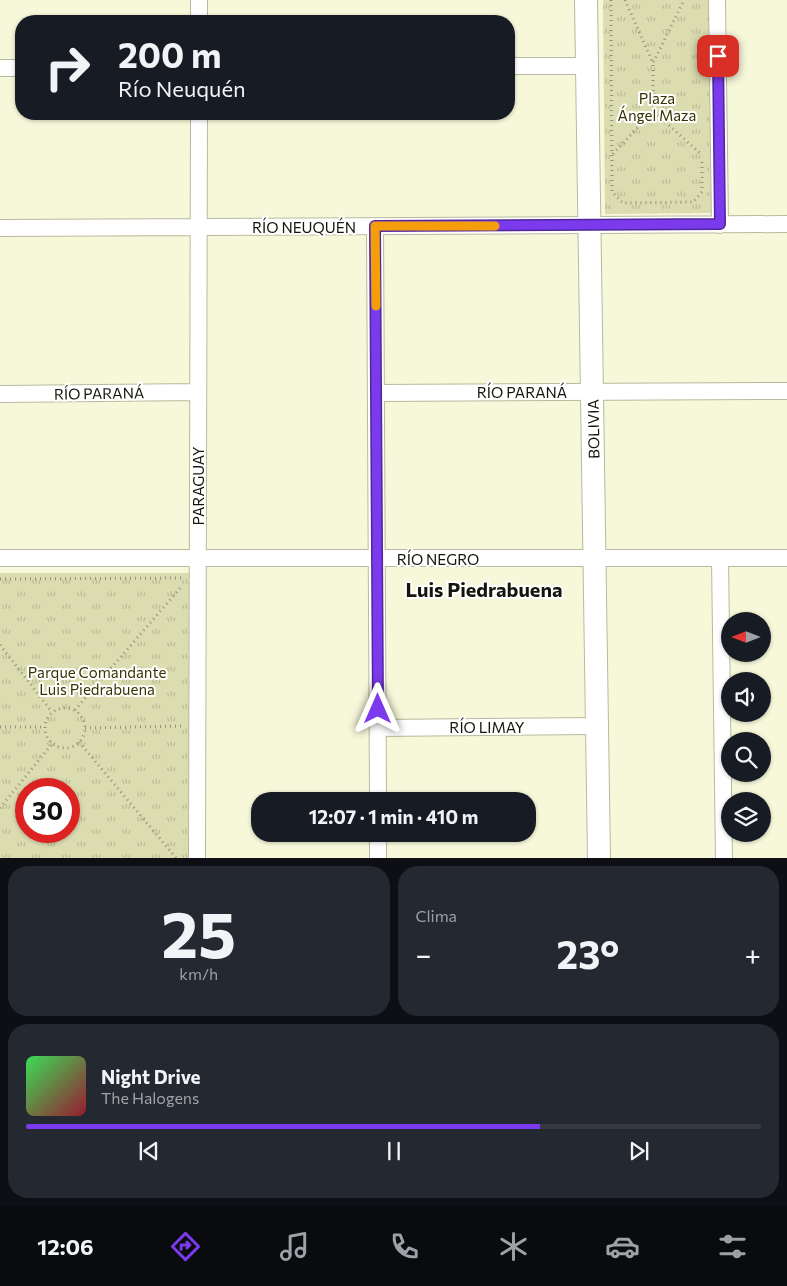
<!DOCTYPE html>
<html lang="es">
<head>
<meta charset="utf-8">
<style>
  body { margin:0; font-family:Commissioner,sans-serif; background:#242831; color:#f1f3f6; height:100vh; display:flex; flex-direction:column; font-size:19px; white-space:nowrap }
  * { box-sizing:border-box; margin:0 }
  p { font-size:16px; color:#9ea1a6 }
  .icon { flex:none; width:28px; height:28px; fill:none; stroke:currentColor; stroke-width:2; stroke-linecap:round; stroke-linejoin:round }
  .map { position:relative; height:858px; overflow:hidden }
  .sheet { display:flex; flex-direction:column; gap:8px; padding:8px; background:#0d0f14; flex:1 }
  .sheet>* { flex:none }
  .guide { position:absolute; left:15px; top:15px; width:500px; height:105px; border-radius:20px; box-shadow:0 1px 4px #0004; background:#171b24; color:#f1f3f6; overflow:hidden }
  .needle { width:32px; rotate:270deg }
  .tools { position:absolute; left:721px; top:612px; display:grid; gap:10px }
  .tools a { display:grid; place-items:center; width:50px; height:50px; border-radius:50%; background:#171b24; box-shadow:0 1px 4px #0004; font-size:25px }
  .speed { position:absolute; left:15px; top:778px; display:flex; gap:10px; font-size:25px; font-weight:700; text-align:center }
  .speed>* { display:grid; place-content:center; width:65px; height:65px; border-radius:50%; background:#171b24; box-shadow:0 1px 4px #0004; line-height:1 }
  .speed .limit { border:8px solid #d22; background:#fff; color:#111 }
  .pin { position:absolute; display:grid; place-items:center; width:42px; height:42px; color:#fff; margin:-21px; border-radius:10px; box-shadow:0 2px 8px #0006 }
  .me { position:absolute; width:55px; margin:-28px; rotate:0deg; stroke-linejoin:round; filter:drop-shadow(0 0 4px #0008) }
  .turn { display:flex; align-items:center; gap:18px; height:105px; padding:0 20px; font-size:22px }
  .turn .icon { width:65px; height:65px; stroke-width:2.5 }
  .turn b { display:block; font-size:35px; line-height:42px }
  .big { font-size:38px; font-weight:700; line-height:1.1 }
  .sheet .card { flex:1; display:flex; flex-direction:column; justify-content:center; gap:8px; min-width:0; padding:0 18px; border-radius:20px; background:#242831 }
  .sheet .dial { align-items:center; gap:0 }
  .dial b { font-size:65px; line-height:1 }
  .song { display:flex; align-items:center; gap:15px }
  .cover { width:60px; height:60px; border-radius:8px; background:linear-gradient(135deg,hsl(130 70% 55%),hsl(350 70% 35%)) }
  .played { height:5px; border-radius:2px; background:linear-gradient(90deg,#7c3aed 70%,#363941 70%) }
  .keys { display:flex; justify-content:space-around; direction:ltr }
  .heat { display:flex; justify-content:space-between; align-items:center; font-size:28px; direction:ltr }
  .sheet .tiles { flex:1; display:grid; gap:8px; grid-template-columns:1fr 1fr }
  .card:last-child { grid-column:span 2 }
  .trip { position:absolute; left:251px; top:792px; width:285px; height:50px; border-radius:20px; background:#171b24; box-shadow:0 1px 4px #0004; font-weight:700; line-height:50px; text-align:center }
  .menu { display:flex; height:80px; justify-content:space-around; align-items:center; background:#090b0e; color:#9ea1a6 }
  .menu .icon { width:35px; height:35px }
  .menu .current { color:#7c3aed }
  .menu b { font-size:22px; color:#f1f3f6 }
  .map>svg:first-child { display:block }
</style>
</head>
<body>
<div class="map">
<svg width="787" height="859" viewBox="0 0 787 859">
  <defs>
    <pattern id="park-tufts" width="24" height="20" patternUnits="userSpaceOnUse" patternTransform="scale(1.25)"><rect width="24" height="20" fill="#dcdcb1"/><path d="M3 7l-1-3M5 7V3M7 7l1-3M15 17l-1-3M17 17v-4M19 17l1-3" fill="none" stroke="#bcbc97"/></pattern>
  </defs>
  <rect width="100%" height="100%" fill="#f7f8da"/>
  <!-- park -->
  <path fill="url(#park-tufts)" fill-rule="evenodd" d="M 603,0 L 710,0 L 711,213 L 605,214 Z
    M 0,573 L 194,573 L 194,858 L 0,859 ZM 26,789 L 69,789 L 69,831 L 26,831 Z"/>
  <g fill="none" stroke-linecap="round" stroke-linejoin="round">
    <!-- street casing -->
    <g stroke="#b9b99d" stroke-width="18">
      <path id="street" d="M 717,0 L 720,225
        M 199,21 L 199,0
        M 509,66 L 587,66
        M 0,68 L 21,68
        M 375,226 L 378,801
        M 0,228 L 787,224
        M 376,393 L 787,391
        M 0,394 L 198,392
        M 0,558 L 787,558
        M 720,558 L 724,859
        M 378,728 L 597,726
        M 378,834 L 378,859
        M 197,859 L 199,114"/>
    </g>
    <!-- secondary casing -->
    <g stroke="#b9b99d" stroke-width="24">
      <path id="secondary" d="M 586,0 L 599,859"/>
    </g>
    <!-- path -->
    <path stroke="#93937e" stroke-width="3" stroke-dasharray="1 4" stroke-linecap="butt" d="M 611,0 L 612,192 L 623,203 L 693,202 L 702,192 L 702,161
      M 625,0 L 653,63 L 684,0
      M 653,111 L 653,63
      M 613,154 L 653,111 L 702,155
      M 0,579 L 183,578
      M 0,645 L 52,712
      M45 728a20 20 0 1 1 40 0a20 20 0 1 1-40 0Z
      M 75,710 L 182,586
      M 0,727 L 45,727
      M 85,728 L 182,726
      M 79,742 L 177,859
      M 0,808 L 52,744"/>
    <!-- street -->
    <use href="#street" stroke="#fff" stroke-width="16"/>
    <!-- secondary -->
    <use href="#secondary" stroke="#fff" stroke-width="22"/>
  </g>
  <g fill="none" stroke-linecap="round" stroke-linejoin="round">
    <!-- route casing -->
    <g stroke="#51269a" stroke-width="12">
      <path id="route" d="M 378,709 L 375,226 L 720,224 L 718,56"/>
    </g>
    <!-- route -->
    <use href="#route" stroke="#7c3aed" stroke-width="9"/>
    <!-- slow -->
    <path stroke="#f59e0b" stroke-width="9" d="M 376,306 L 375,226 L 495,226"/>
  </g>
  <g text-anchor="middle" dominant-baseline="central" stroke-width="4" stroke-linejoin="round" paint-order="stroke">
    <!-- park labels -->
    <g font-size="15" fill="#353401" stroke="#fff">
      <text x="657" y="98">Plaza<tspan x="657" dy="17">Ángel Maza</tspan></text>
      <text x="97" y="672">Parque Comandante<tspan x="97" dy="17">Luis Piedrabuena</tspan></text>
    </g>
    <!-- street labels -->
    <g font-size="15" fill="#15150b" stroke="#fff">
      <text x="304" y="227">RÍO NEUQUÉN</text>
      <text x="522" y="392">RÍO PARANÁ</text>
      <text transform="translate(99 393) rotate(-1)">RÍO PARANÁ</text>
      <text transform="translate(593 429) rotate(-91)">BOLIVIA</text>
      <text transform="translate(198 486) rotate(-90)">PARAGUAY</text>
      <text x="438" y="559">RÍO NEGRO</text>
      <text x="487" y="727">RÍO LIMAY</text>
    </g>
    <!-- district labels -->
    <g font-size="20" font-weight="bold" fill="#15150b" stroke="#fff">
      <text x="484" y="589">Luis Piedrabuena</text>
    </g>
  </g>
</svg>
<div class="tools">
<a><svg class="needle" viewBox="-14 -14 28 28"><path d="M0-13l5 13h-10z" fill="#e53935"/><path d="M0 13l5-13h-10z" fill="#9ea1a6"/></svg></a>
<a><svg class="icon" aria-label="sound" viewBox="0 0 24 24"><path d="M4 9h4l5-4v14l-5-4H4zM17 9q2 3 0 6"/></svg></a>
<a><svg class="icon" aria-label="search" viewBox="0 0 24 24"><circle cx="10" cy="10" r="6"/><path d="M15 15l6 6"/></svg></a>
<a><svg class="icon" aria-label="layers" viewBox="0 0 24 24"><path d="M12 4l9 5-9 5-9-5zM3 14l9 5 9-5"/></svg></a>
</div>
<div class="speed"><div class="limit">30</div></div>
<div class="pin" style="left:718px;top:56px;background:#d93025"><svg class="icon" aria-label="arrive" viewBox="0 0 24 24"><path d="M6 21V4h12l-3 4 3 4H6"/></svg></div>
<svg class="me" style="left:378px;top:709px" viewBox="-20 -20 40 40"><path d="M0-17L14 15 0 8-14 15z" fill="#7c3aed" stroke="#fff" stroke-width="4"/></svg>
<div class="trip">12:07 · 1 min · 410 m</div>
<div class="guide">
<div class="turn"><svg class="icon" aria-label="right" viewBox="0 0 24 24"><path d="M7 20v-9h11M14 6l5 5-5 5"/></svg><div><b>200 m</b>Río Neuquén</div></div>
</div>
</div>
<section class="sheet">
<div class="tiles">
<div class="card dial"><b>25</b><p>km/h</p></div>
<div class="card"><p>Clima</p>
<div class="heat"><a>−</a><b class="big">23°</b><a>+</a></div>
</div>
<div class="card">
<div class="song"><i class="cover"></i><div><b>Night Drive</b><p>The Halogens</p></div></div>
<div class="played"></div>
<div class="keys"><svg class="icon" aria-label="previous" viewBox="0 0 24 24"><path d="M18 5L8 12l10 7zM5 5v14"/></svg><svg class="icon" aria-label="pause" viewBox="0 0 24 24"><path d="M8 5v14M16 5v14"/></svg><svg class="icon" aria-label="next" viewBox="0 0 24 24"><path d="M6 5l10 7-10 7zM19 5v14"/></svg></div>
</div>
</div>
</section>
<nav class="menu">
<b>12:06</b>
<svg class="icon current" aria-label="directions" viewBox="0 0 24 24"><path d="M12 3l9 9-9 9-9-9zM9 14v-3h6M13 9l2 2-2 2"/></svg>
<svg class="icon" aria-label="music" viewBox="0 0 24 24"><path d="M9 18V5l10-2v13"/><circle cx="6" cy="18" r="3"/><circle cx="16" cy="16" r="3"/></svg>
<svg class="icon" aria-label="phone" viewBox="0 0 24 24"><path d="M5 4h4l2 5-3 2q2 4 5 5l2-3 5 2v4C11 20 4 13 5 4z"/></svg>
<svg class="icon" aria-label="climate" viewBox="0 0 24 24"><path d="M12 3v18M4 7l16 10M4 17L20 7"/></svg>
<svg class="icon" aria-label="car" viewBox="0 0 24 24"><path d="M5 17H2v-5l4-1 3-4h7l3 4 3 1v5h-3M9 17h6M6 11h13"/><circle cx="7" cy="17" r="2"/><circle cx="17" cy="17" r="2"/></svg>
<svg class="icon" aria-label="filters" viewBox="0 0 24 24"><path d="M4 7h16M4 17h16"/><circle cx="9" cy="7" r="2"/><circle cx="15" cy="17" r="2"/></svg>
</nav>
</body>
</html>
